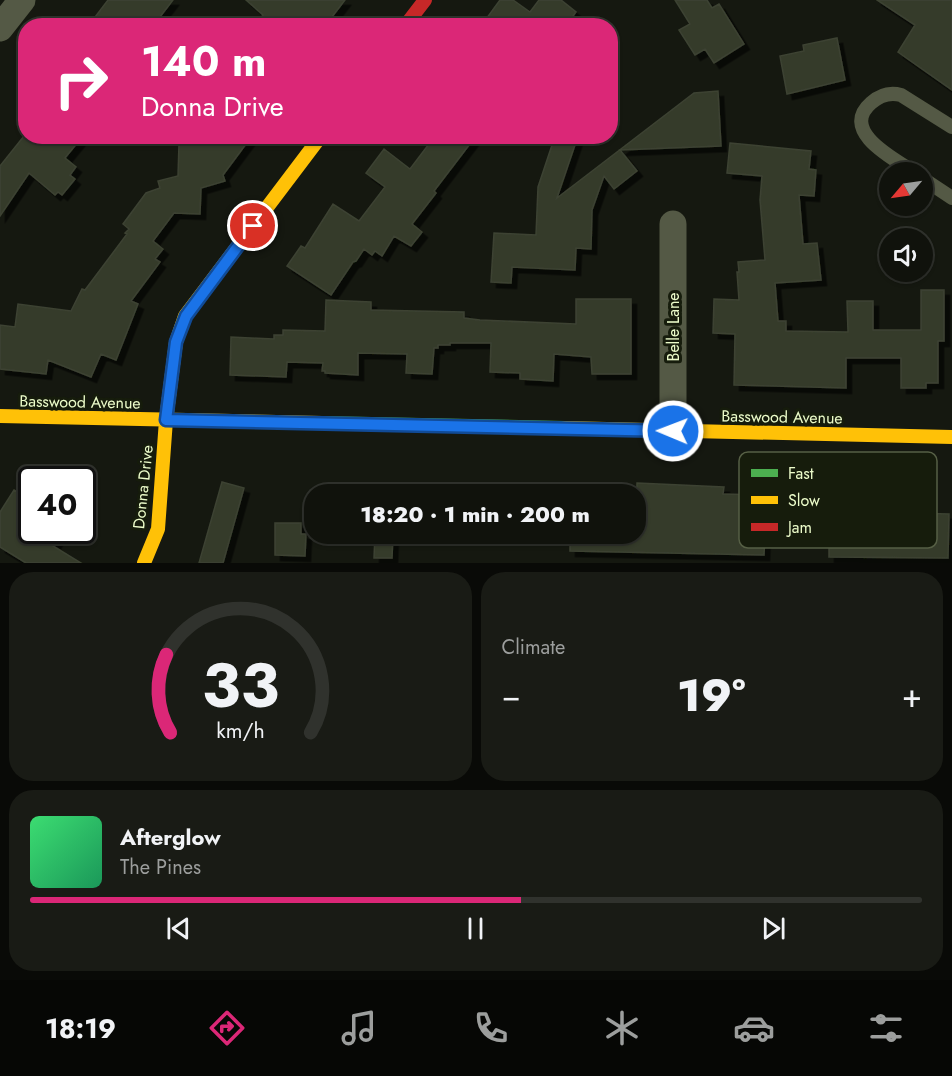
<!DOCTYPE html>
<html lang="en">
<head>
<meta charset="utf-8">
<style>
  body { margin:0; font-family:Jost,sans-serif; background:#191b15; color:#f1f3f6; height:100vh; display:flex; flex-direction:column; font-size:22px; white-space:nowrap }
  * { box-sizing:border-box; margin:0 }
  p { font-size:20px; color:#9c9e9d }
  .icon { flex:none; width:33px; height:33px; fill:none; stroke:currentColor; stroke-width:2; stroke-linecap:round; stroke-linejoin:round }
  .map { position:relative; height:563px; overflow:hidden }
  .drawer { display:flex; flex-direction:column; gap:9px; padding:9px; background:#090a07; flex:1 }
  .drawer>* { flex:none }
  .banner { position:absolute; left:18px; top:18px; width:600px; height:126px; border-radius:24px; box-shadow:0 2px 4px #0004,0 0 0 2px #30322d; background:#db2777; color:#fff; overflow:hidden }
  .needle { width:39px; rotate:241deg }
  .controls { position:absolute; left:879px; top:162px; display:grid; gap:12px }
  .controls a { display:grid; place-items:center; width:54px; height:54px; border-radius:50%; background:#10120c; box-shadow:0 2px 4px #0004,0 0 0 2px #30322d; font-size:30px }
  .speed { position:absolute; left:18px; top:466px; display:flex; gap:12px; font-size:30px; font-weight:700; text-align:center }
  .speed>* { display:grid; place-content:center; width:78px; height:78px; border-radius:50%; background:#10120c; box-shadow:0 2px 4px #0004,0 0 0 2px #30322d; line-height:1 }
  .speed .limit { border:3px solid #111; border-radius:9px; background:#fff; color:#111 }
  .pin { position:absolute; display:grid; place-items:center; width:51px; height:51px; color:#fff; margin:-26px; border:3px solid #fff; border-radius:50%; box-shadow:0 2px 6px #0007 }
  .me { position:absolute; width:66px; margin:-33px; rotate:271deg; stroke-linejoin:round; filter:drop-shadow(0 0 4px #0008) }
  .turn { display:flex; align-items:center; gap:21px; height:126px; padding:0 24px; font-size:27px }
  .turn .icon { width:78px; height:78px; stroke-width:2.5 }
  .turn b { display:block; font-size:42px; line-height:51px }
  .big { font-size:45px; font-weight:800; line-height:1.1 }
  .drawer .card { flex:1; display:flex; flex-direction:column; justify-content:center; gap:9px; min-width:0; padding:0 21px; border-radius:24px; background:#191b15 }
  .drawer .dial { align-items:center; gap:0 }
  .dial svg { height:156px; overflow:visible; fill:none; stroke:#30322d; stroke-width:7; stroke-linecap:round; text-anchor:middle }
  .dial text { fill:#f1f3f6; stroke:none }
  .song { display:flex; align-items:center; gap:18px }
  .cover { width:72px; height:72px; border-radius:9px; background:linear-gradient(135deg,hsl(140 70% 55%),hsl(150 70% 35%)) }
  .played { height:6px; border-radius:3px; background:linear-gradient(90deg,#db2777 55%,#30322d 55%) }
  .keys { display:flex; justify-content:space-around; direction:ltr }
  .heat { display:flex; justify-content:space-between; align-items:center; font-size:33px; direction:ltr }
  .drawer .tiles { flex:1; display:grid; gap:9px; grid-template-columns:1fr 1fr }
  .card:last-child { grid-column:span 2 }
  .trip { position:absolute; left:304px; top:484px; width:342px; height:60px; border-radius:24px; background:#10120c; box-shadow:0 2px 4px #0004,0 0 0 2px #30322d; font-weight:800; line-height:60px; text-align:center }
  .dock { display:flex; height:96px; justify-content:space-around; align-items:center; background:#060705; color:#9c9e9d }
  .dock .icon { width:42px; height:42px }
  .dock .current { color:#db2777 }
  .dock b { font-size:27px; color:#f1f3f6 }
  .map>svg:first-child { display:block }
</style>
</head>
<body>
<div class="map">
<svg width="952" height="563" viewBox="0 0 952 563">
  <defs>
    <filter id="shadow"><feDropShadow dx="5.5" dy="5.5" stdDeviation="0" flood-color="#0009"/></filter>
  </defs>
  <rect width="100%" height="100%" fill="#151810"/>
  <!-- building -->
  <path fill="#363b2c" stroke="#3c4232" stroke-width="1.5" filter="url(#shadow)" d="M 108,0 L 173,0 L 153,26 L 107,26 L 95,17 Z
    M 246,0 L 345,0 L 325,26 L 254,26 L 263,15 Z
    M 500,0 L 513,0 L 530,12 L 539,0 L 561,0 L 576,12 L 566,26 L 481,26 Z
    M 675,0 L 707,0 L 712,8 L 719,4 L 744,44 L 714,63 L 705,49 L 695,55 L 679,30 L 690,24 Z
    M 877,0 L 952,0 L 952,90 L 898,52 L 915,25 Z
    M 837,38 L 845,80 L 787,94 L 780,56 L 804,51 L 803,45 Z
    M 718,91 L 721,146 L 620,150 L 637,171 L 614,189 L 604,176 L 592,210 L 591,249 L 576,248 L 575,270 L 512,267 L 511,283 L 491,282 L 494,233 L 536,235 L 538,187 L 555,136 L 578,136 L 557,198 L 694,93 Z
    M 24,136 L 83,136 L 65,158 L 76,167 L 70,175 L 75,179 L 62,195 L 58,192 L 55,195 L 29,173 L 0,216 L 0,166 Z
    M 221,136 L 252,136 L 223,175 L 225,181 L 201,188 L 200,214 L 174,213 L 153,241 L 163,249 L 155,259 L 160,262 L 131,301 L 138,304 L 116,360 L 101,354 L 91,377 L 48,360 L 46,374 L 0,369 L 0,325 L 15,327 L 18,304 L 71,311 L 82,289 L 85,290 L 127,234 L 125,233 L 129,229 L 123,224 L 146,193 L 160,188 L 158,181 L 178,176 L 179,143 L 215,145 Z
    M 435,136 L 476,136 L 434,191 L 436,193 L 412,224 L 422,232 L 411,246 L 394,236 L 382,256 L 375,251 L 372,255 L 364,249 L 356,261 L 353,262 L 331,295 L 287,266 L 301,246 L 305,248 L 333,204 L 359,221 L 385,187 L 366,173 L 384,149 L 410,169 Z
    M 730,143 L 811,151 L 809,169 L 816,170 L 814,196 L 799,195 L 803,244 L 817,243 L 821,280 L 775,283 L 778,321 L 786,321 L 786,331 L 848,332 L 847,301 L 873,301 L 873,330 L 921,330 L 921,290 L 944,290 L 944,341 L 938,341 L 938,383 L 926,383 L 926,388 L 901,388 L 901,358 L 846,358 L 846,388 L 734,385 L 735,334 L 713,333 L 714,299 L 739,300 L 737,272 L 739,272 L 738,262 L 765,260 L 760,200 L 762,176 L 727,173 Z
    M 576,299 L 631,299 L 631,374 L 592,374 L 591,357 L 554,354 L 553,381 L 520,379 L 520,373 L 490,372 L 491,343 L 450,343 L 450,345 L 438,345 L 438,348 L 434,348 L 432,374 L 406,373 L 407,354 L 358,353 L 358,375 L 325,373 L 325,371 L 322,371 L 323,363 L 287,362 L 286,377 L 230,375 L 231,337 L 274,339 L 274,335 L 283,335 L 283,330 L 325,331 L 326,300 L 371,302 L 371,310 L 464,312 L 464,318 L 480,320 L 576,324 Z
    M 222,482 L 244,488 L 223,563 L 199,563 Z
    M 637,483 L 724,487 L 723,494 L 766,495 L 766,501 L 824,502 L 824,495 L 877,495 L 877,489 L 908,490 L 908,513 L 949,514 L 948,558 L 829,557 L 829,539 L 824,539 L 825,534 L 765,533 L 764,555 L 570,551 L 570,534 L 636,534 Z
    M 14,490 L 32,501 L 32,531 L 63,531 L 53,546 L 81,563 L 26,563 L 0,547 L 0,512 Z
    M 275,523 L 301,523 L 301,534 L 306,534 L 305,556 L 275,555 Z
    M 375,534 L 393,534 L 392,558 L 374,558 Z"/>
  <g fill="none" stroke-linecap="round" stroke-linejoin="round">
    <!-- lane -->
    <path stroke="#545945" stroke-width="14" d="M 914,172 C 894,159 839,131 871,103 C 880,95 890,92 901,95 L 952,127
      M 922,178 L 952,198"/>
    <!-- street -->
    <path stroke="#545945" stroke-width="27" d="M 0,28 L 22,0
      M 673,224 L 673,431"/>
    <!-- fast -->
    <path stroke="#4caf50" stroke-width="14" d="M 322,423 L 565,428"/>
    <!-- slow -->
    <path stroke="#ffc107" stroke-width="14" d="M 0,416 L 322,423
      M 565,428 L 952,437
      M 144,563 L 158,529 L 166,420 L 176,342 L 185,316 L 321,136"/>
    <!-- jam -->
    <path stroke="#c62828" stroke-width="14" d="M 405,26 L 425,0"/>
  </g>
  <g fill="none" stroke-linecap="round" stroke-linejoin="round">
    <!-- route casing -->
    <g stroke="#114b97" stroke-width="15">
      <path id="route" d="M 253,226 L 186,316 L 176,342 L 166,420 L 673,431"/>
    </g>
    <!-- route -->
    <use href="#route" stroke="#1a73e8" stroke-width="10"/>
  </g>
  <g text-anchor="middle" dominant-baseline="central" stroke-width="6" stroke-linejoin="round" paint-order="stroke">
    <!-- street labels -->
    <g font-size="16" fill="#ecfcca" stroke="#161c0c">
      <text transform="translate(673 327) rotate(-90)">Belle Lane</text>
      <text transform="translate(80 402) rotate(1)">Basswood Avenue</text>
      <text transform="translate(782 417) rotate(1)">Basswood Avenue</text>
      <text transform="translate(143 487) rotate(-84)">Donna Drive</text>
    </g>
  </g>
  <!-- legend -->
  <rect x="739" y="452" width="198" height="96" rx="9" fill="#161c0c" stroke="#565f45" stroke-width="1.5"/>
  <rect x="751" y="469" width="27" height="8" fill="#4caf50"/>
  <rect x="751" y="496" width="27" height="8" fill="#ffc107"/>
  <rect x="751" y="523" width="27" height="8" fill="#c62828"/>
  <g font-size="16" fill="#ecfcca">
    <text x="788" y="479">Fast</text>
    <text x="788" y="506">Slow</text>
    <text x="788" y="533">Jam</text>
  </g>
</svg>
<div class="controls">
<a><svg class="needle" viewBox="-14 -14 28 28"><path d="M0-13l5 13h-10z" fill="#e53935"/><path d="M0 13l5-13h-10z" fill="#9c9e9d"/></svg></a>
<a><svg class="icon" aria-label="sound" viewBox="0 0 24 24"><path d="M4 9h4l5-4v14l-5-4H4zM17 9q2 3 0 6"/></svg></a>
</div>
<div class="speed"><div class="limit">40</div></div>
<div class="pin" style="left:253px;top:226px;background:#d93025"><svg class="icon" aria-label="arrive" viewBox="0 0 24 24"><path d="M6 21V4h12l-3 4 3 4H6"/></svg></div>
<svg class="me" style="left:673px;top:431px" viewBox="-20 -20 40 40"><circle r="17" fill="#1a73e8" stroke="#fff" stroke-width="3"/><path d="M0-11L8 9 0 5-8 9z" fill="#fff"/></svg>
<div class="trip">18:20 · 1 min · 200 m</div>
<div class="banner">
<div class="turn"><svg class="icon" aria-label="right" viewBox="0 0 24 24"><path d="M7 20v-9h11M14 6l5 5-5 5"/></svg><div><b>140 m</b>Donna Drive</div></div>
</div>
</div>
<section class="drawer">
<div class="tiles">
<div class="card dial"><svg viewBox="0 0 100 80">
<path d="M14 69A42 42 0 1 1 86 69"/>
<path d="M14 69A42 42 0 0 1 12 29" stroke="#db2777"/>
<text x="50" y="56" font-size="32" font-weight="700">33</text>
<text x="50" y="72" font-size="11">km/h</text>
</svg></div>
<div class="card"><p>Climate</p>
<div class="heat"><a>−</a><b class="big">19°</b><a>+</a></div>
</div>
<div class="card">
<div class="song"><i class="cover"></i><div><b>Afterglow</b><p>The Pines</p></div></div>
<div class="played"></div>
<div class="keys"><svg class="icon" aria-label="previous" viewBox="0 0 24 24"><path d="M18 5L8 12l10 7zM5 5v14"/></svg><svg class="icon" aria-label="pause" viewBox="0 0 24 24"><path d="M8 5v14M16 5v14"/></svg><svg class="icon" aria-label="next" viewBox="0 0 24 24"><path d="M6 5l10 7-10 7zM19 5v14"/></svg></div>
</div>
</div>
</section>
<nav class="dock">
<b>18:19</b>
<svg class="icon current" aria-label="directions" viewBox="0 0 24 24"><path d="M12 3l9 9-9 9-9-9zM9 14v-3h6M13 9l2 2-2 2"/></svg>
<svg class="icon" aria-label="music" viewBox="0 0 24 24"><path d="M9 18V5l10-2v13"/><circle cx="6" cy="18" r="3"/><circle cx="16" cy="16" r="3"/></svg>
<svg class="icon" aria-label="phone" viewBox="0 0 24 24"><path d="M5 4h4l2 5-3 2q2 4 5 5l2-3 5 2v4C11 20 4 13 5 4z"/></svg>
<svg class="icon" aria-label="climate" viewBox="0 0 24 24"><path d="M12 3v18M4 7l16 10M4 17L20 7"/></svg>
<svg class="icon" aria-label="car" viewBox="0 0 24 24"><path d="M5 17H2v-5l4-1 3-4h7l3 4 3 1v5h-3M9 17h6M6 11h13"/><circle cx="7" cy="17" r="2"/><circle cx="17" cy="17" r="2"/></svg>
<svg class="icon" aria-label="filters" viewBox="0 0 24 24"><path d="M4 7h16M4 17h16"/><circle cx="9" cy="7" r="2"/><circle cx="15" cy="17" r="2"/></svg>
</nav>
</body>
</html>
